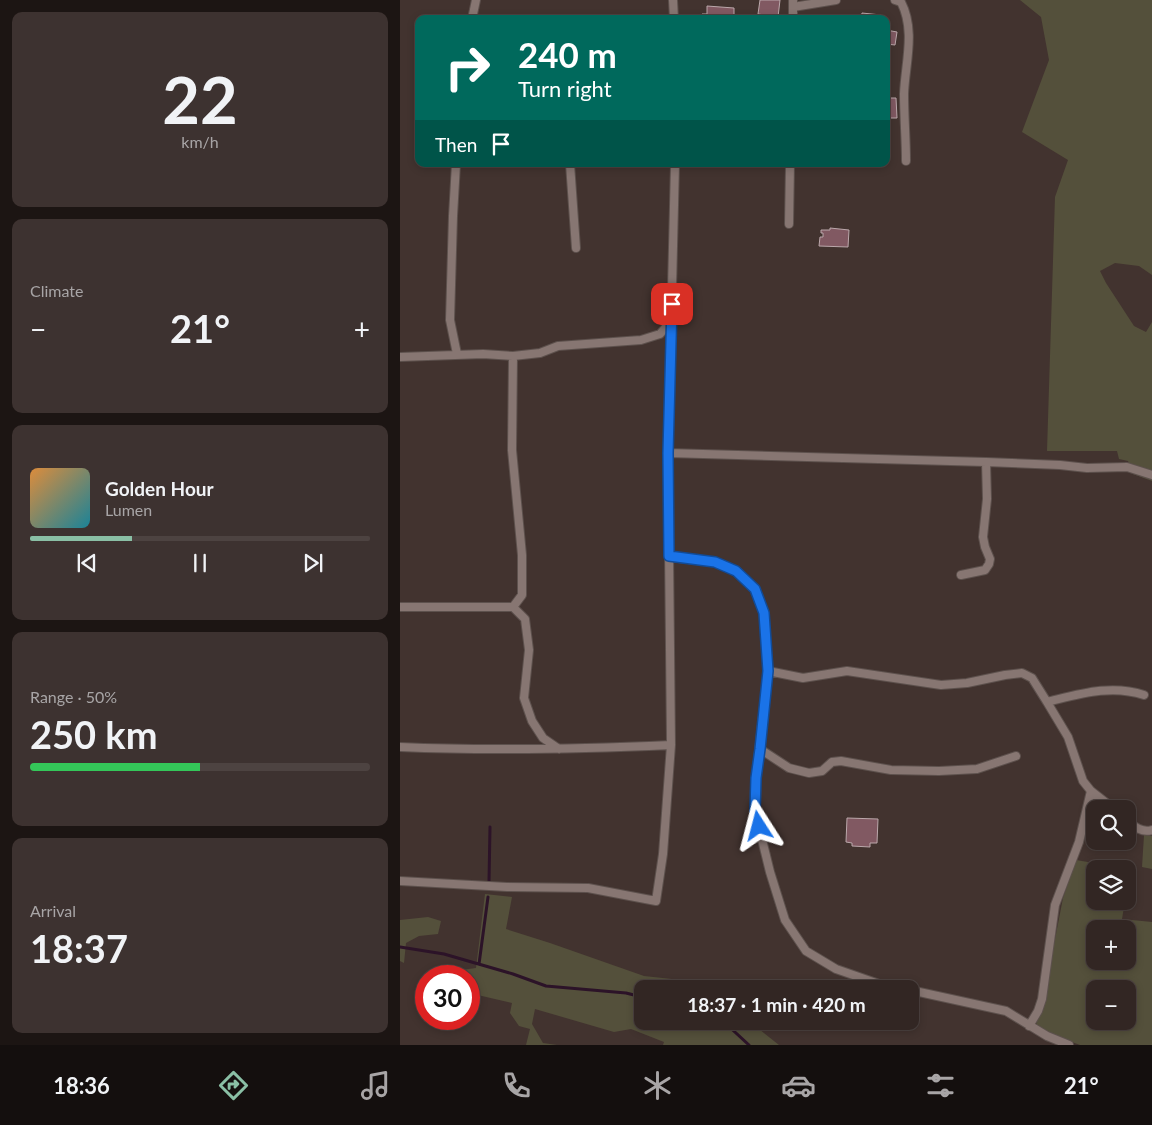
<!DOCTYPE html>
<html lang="en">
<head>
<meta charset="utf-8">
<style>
  body { margin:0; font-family:Lato,sans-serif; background:#3d3230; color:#f1f3f6; height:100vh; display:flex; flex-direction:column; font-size:19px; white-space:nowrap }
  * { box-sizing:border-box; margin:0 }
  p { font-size:16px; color:#a8a5a6 }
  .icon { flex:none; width:28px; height:28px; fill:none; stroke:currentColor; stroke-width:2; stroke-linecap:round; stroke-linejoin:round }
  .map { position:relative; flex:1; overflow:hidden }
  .panel { display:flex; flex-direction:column; gap:12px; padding:12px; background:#1c1513; width:400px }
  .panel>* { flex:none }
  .hud { position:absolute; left:15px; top:15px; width:475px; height:152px; border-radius:10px; box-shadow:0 2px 8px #0003,0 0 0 1px #4d4341; background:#00695c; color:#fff; overflow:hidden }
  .tools { position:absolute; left:686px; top:800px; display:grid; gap:10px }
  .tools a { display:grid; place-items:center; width:50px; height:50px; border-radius:10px; background:#322623; box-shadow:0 2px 8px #0003,0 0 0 1px #4d4341; font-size:25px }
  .speed { position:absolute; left:15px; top:965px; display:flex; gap:10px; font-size:25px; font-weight:700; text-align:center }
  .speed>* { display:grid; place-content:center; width:65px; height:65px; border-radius:50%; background:#322623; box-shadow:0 2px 8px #0003,0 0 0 1px #4d4341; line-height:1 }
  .speed .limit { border:8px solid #d22; background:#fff; color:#111 }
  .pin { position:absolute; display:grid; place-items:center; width:42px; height:42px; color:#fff; margin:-21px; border-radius:10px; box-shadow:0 2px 8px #0006 }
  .me { position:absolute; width:55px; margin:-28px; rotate:351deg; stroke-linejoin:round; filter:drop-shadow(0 0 4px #0008) }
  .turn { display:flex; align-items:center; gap:18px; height:105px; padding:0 20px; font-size:22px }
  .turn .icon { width:65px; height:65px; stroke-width:2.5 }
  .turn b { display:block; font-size:35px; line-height:42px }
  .then { display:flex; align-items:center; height:48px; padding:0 20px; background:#0003; gap:10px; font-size:19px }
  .big { font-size:38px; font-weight:700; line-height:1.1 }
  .panel .card { flex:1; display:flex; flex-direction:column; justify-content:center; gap:8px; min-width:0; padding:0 18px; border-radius:10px; background:#3d3230 }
  .panel .dial { align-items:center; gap:0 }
  .dial b { font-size:65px; line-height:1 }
  .song { display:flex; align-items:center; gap:15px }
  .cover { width:60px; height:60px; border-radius:8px; background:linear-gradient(135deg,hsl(30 70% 55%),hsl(190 70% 35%)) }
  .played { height:5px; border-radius:2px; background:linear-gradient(90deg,#8abfa5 30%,#4d4341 30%) }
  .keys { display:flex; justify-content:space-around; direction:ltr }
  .heat { display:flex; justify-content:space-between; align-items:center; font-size:28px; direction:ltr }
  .charge { height:8px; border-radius:4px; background:linear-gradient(90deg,#34c759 50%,#4d4341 0) }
  .trip { position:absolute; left:234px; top:980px; width:285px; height:50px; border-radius:10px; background:#322623; box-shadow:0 2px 8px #0003,0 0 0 1px #4d4341; font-weight:700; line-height:50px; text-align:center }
  .tab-bar { display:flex; height:80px; justify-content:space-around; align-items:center; background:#140f0e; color:#a8a5a6 }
  .tab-bar .icon { width:35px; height:35px }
  .tab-bar .on { color:#8abfa5 }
  .tab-bar b { font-size:22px; color:#f1f3f6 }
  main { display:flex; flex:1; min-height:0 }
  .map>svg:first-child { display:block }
</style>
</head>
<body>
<main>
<section class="panel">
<div class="card dial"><b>22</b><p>km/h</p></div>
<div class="card"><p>Climate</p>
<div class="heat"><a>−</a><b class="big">21°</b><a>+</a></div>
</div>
<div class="card">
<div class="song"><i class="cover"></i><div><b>Golden Hour</b><p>Lumen</p></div></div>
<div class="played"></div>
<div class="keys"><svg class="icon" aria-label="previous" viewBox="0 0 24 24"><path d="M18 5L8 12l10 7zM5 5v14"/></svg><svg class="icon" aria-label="pause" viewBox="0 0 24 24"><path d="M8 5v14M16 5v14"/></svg><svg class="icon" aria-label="next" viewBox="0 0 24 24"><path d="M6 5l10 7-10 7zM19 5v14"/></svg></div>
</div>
<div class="card"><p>Range · 50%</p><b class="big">250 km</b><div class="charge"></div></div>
<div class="card"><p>Arrival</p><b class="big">18:37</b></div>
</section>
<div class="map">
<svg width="752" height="1045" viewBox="0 0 752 1045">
  <rect width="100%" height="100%" fill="#42332f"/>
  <!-- green -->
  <path fill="#54503b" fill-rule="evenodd" d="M 620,0 L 752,0 L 752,275 L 739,266 L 715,263 L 700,271 L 706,283 L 734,326 L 746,332 L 752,322 L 752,481 L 733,474 L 728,461 L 719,459 L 717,451 L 647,451 L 655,197 L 668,160 L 622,132 L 649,60 L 641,17 Z
    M 744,835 L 752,836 L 752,869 L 742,867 Z
    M 676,860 L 729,869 L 728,881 L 728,869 L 695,869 L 695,901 L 725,901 L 722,919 L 752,922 L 752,1045 L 680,1045 L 653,1035 L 636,1025 L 650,965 L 663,898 ZM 695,929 L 728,929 L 728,961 L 695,961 ZM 695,989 L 728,989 L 728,1021 L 695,1021 Z
    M 85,894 L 112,897 L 106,929 L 150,943 L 244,976 L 272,979 L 283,989 L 242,989 L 242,1021 L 349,1021 L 379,1045 L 263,1045 L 264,1042 L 231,1029 L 214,1032 L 135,1009 L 132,1024 L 143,1043 L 157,1045 L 126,1045 L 130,1029 L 119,1026 L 110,1013 L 112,1003 L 69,993 L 69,976 L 61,976 L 61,970 L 76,968 Z
    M 28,917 L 41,921 L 38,934 L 19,936 L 6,943 L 4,963 L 0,961 L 0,920 Z"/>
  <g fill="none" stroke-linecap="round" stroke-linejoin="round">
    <!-- stream -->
    <path stroke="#2c1328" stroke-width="3" d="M 89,882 L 90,827
      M 0,947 L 44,954 L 113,974 L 146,986 L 226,993 L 242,997
      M 79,964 L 88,897
      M 323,1021 L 349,1045"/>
  </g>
  <!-- building -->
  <path fill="#815962" stroke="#bba8ab" d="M 360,0 L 380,0 L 378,17 L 358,14 Z
    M 307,6 L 334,8 L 334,19 L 302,19 L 302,14 L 307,14 Z
    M 462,13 L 481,15 L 480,19 L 461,19 Z
    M 486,30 L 497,32 L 495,45 L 486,44 Z
    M 486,98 L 496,98 L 497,118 L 486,118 Z
    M 430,228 L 449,230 L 448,247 L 419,246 L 420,237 L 423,237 L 423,233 L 421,233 L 421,230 L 430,230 Z
    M 447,818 L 478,819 L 477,843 L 470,843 L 470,847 L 452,846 L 452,843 L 446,842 Z"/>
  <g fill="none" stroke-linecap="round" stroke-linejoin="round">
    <!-- minor casing -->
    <g stroke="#5d514d" stroke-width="10">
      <path id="minor" d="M 273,0 L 274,19
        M 495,0 L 501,2 C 516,31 505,64 504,94 C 504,117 506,139 506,161
        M 393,7 L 436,0
        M 72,19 L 76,0
        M 393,19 L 393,0
        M 56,164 L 53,216 L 50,320 L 57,354
        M 170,164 L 176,248
        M 389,224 L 390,164
        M 0,357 L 83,354 L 113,356 L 140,353 L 158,346 L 241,340 L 260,334 L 271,321
        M 268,453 L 586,462 L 587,499 L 583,537 L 585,547 L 590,559 L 589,564 L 585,570 L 561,575
        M 586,462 L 660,465 L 687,468 L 727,467 L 752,475
        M 269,557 L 315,562 L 336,571 L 355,589 L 364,613 L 368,671 L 356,778 L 355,811 L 370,872 L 385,920 L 406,951 L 436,969 L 479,984 L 503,989
        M 0,607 L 113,607 L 125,619 L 129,650 L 124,698 L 132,721 L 143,738 L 159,749
        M 113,607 L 122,595 L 122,555 L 112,450 L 113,356
        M 368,671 L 403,678 L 447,671 L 541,685 L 567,683 L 605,675 L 622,673 L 632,678 L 647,702 C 680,694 711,684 744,695
        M 647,702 L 668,737 L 683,781 L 691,791 L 714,809
        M 0,747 C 90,751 180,749 271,745
        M 360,749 L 389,768 L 409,773 L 422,771 L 432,762 L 441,761 L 491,770 L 539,771 L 577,769 L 616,756
        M 728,821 C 735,827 742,833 752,830
        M 0,881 L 107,887 L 188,888 L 256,901 L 263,854 L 271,745 L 268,453 L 275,164
        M 510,990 L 606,1011 L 647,1036 L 669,1045
        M 629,1026 L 638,1011 L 642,999 L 655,905 L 679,842 L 691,791"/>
    </g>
    <!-- minor -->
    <use href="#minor" stroke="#877672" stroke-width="8"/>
  </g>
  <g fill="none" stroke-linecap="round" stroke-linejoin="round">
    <!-- route casing -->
    <g stroke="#114b97" stroke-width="12">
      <path id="route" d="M 272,304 L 268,453 L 269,556 L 315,562 L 336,571 L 355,589 L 364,613 L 368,671 L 360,749 L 356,778 L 355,811 L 359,826"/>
    </g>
    <!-- route -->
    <use href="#route" stroke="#1a73e8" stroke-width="9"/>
  </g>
</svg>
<div class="tools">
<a><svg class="icon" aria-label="search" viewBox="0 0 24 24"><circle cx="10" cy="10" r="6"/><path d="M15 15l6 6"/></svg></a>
<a><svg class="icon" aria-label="layers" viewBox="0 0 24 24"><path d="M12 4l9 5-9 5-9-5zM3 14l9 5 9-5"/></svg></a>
<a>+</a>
<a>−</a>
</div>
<div class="speed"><div class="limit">30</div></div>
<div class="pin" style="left:272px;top:304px;background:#d93025"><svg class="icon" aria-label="arrive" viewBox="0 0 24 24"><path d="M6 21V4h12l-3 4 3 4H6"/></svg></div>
<svg class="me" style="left:359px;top:826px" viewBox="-20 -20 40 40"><path d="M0-17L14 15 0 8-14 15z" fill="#1a73e8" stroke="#fff" stroke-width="4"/></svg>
<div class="trip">18:37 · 1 min · 420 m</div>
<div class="hud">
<div class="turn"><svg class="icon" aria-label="right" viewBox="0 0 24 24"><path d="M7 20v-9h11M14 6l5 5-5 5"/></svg><div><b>240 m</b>Turn right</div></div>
<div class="then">Then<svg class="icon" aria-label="arrive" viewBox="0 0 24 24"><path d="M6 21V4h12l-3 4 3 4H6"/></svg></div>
</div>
</div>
</main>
<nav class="tab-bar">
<b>18:36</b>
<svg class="icon on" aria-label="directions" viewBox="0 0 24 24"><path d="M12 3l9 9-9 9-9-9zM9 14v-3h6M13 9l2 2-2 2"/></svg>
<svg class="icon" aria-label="music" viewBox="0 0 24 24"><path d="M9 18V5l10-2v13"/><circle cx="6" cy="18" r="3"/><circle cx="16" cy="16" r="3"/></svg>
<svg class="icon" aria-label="phone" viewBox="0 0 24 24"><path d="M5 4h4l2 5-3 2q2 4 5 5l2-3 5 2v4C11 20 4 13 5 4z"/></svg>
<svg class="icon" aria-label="climate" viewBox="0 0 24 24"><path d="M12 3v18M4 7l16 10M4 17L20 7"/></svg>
<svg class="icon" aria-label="car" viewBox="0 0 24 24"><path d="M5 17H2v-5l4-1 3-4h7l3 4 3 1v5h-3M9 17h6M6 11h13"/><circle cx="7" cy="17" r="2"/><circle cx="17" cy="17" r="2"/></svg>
<svg class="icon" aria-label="filters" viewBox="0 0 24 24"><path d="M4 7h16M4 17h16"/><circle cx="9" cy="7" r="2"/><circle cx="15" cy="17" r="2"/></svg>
<b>21°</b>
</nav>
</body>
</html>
